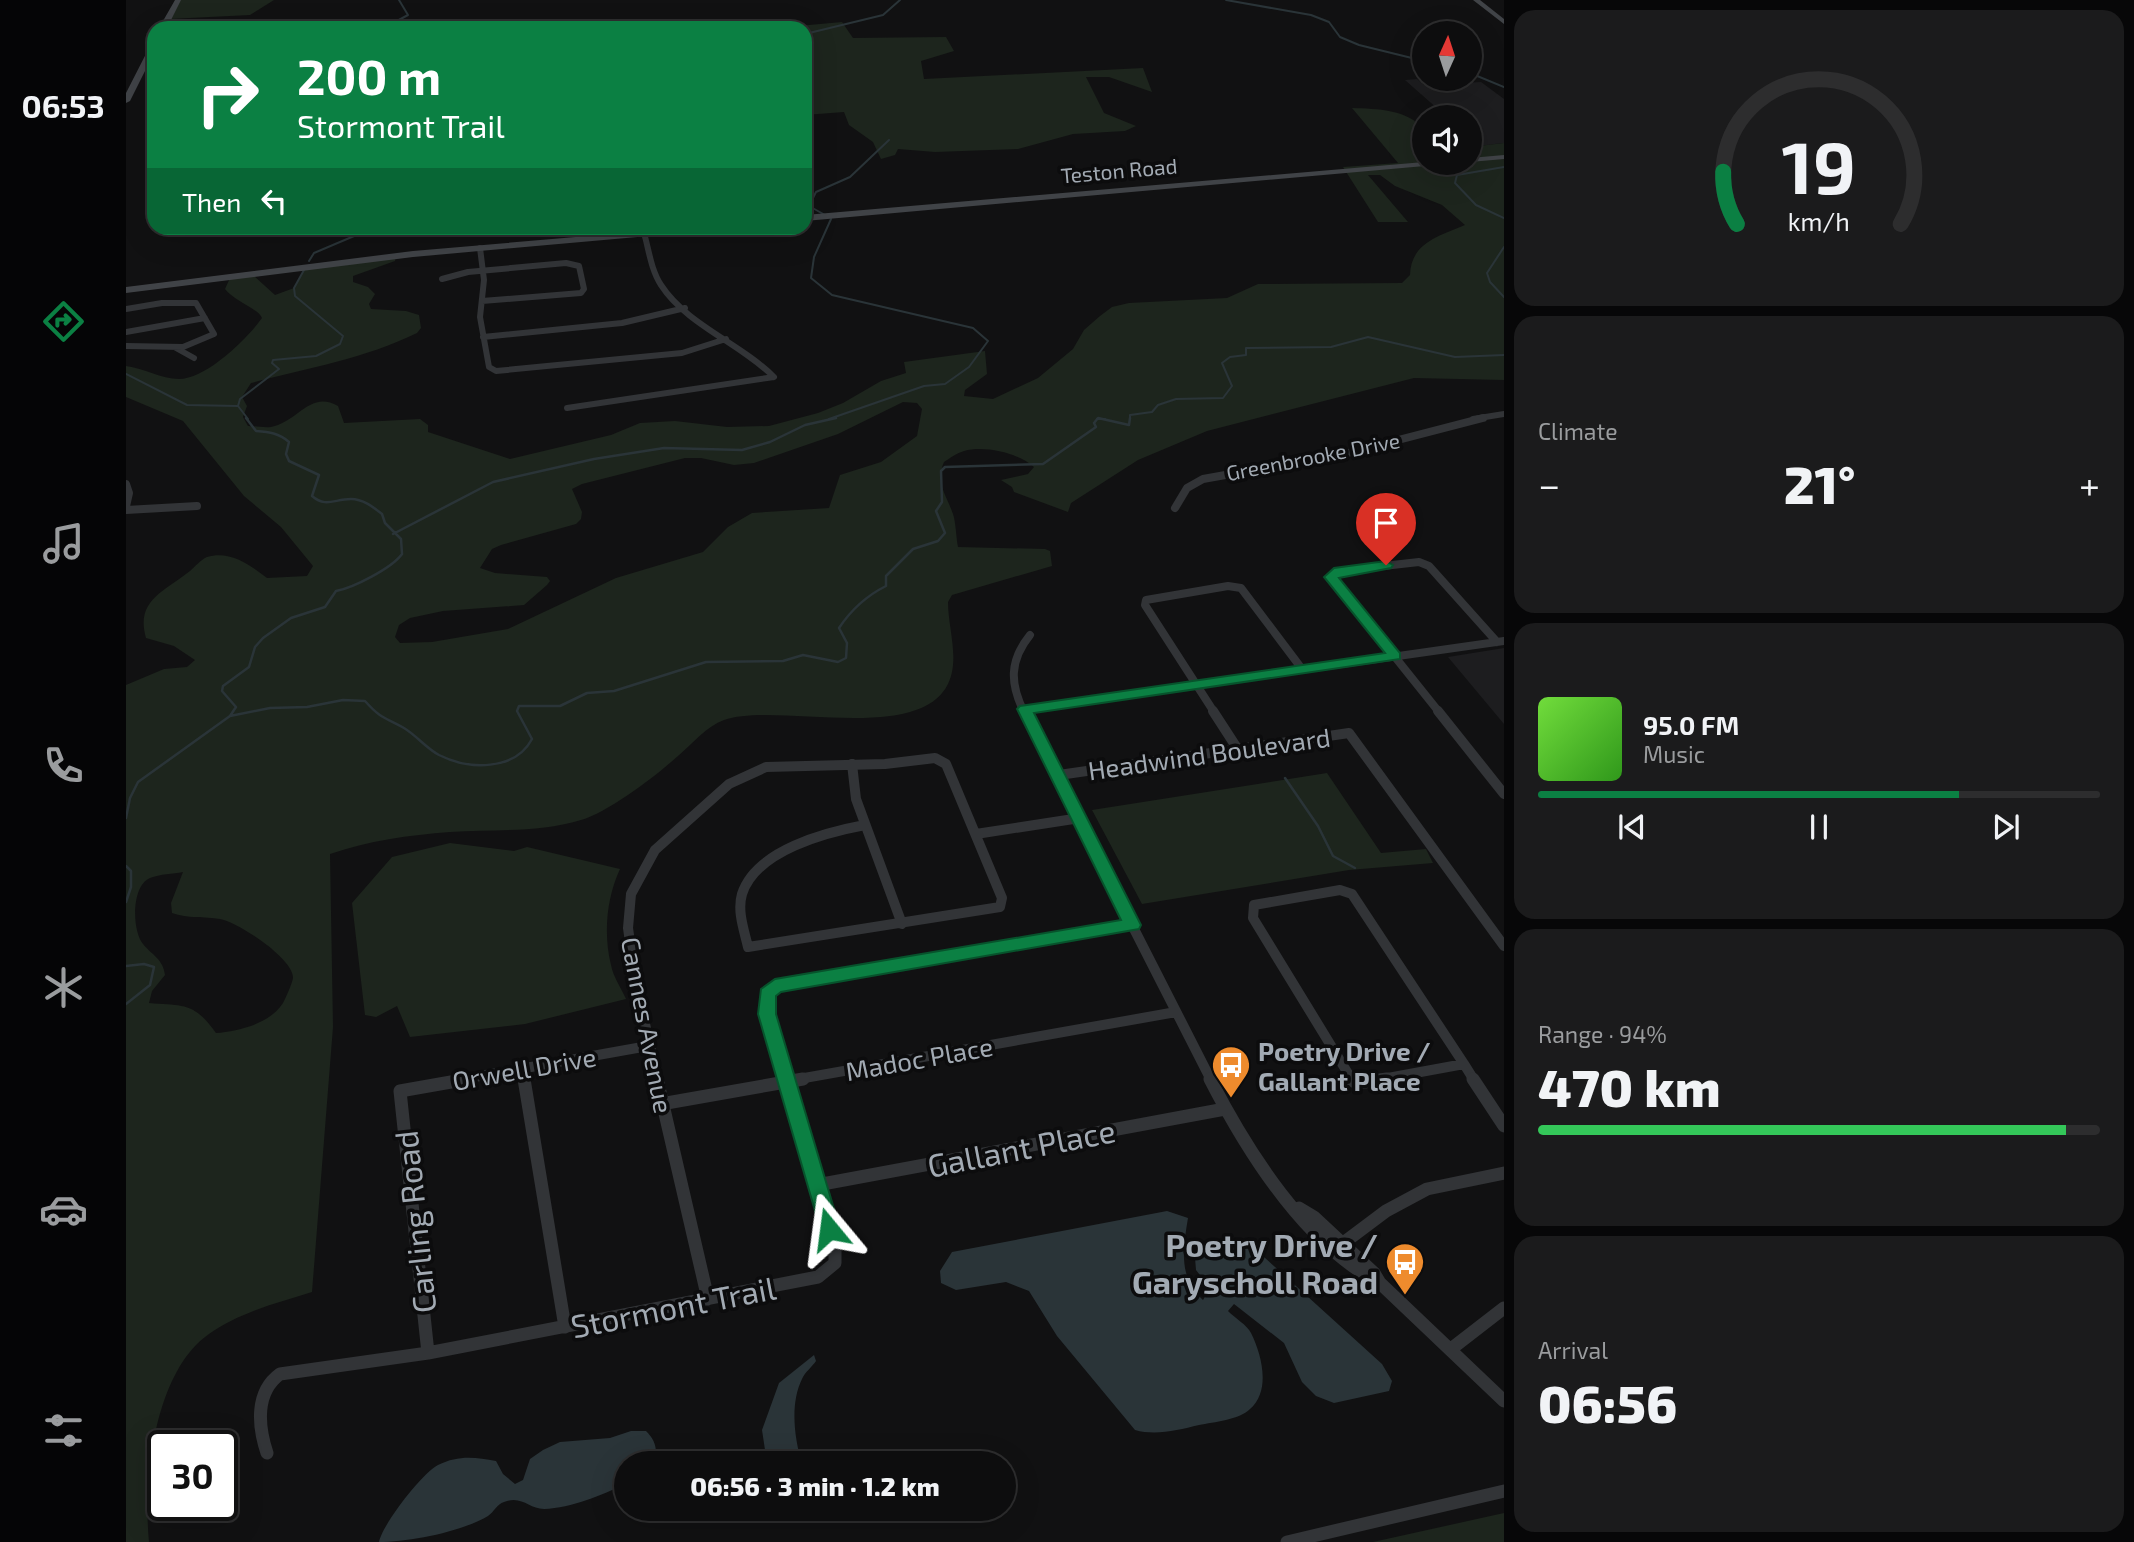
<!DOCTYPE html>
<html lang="en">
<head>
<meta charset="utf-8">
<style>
  body { margin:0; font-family:"Exo 2",sans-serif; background:#1b1b1c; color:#f1f3f6; height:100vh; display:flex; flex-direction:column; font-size:26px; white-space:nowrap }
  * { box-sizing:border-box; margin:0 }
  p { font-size:23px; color:#9a9c9e }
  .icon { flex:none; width:38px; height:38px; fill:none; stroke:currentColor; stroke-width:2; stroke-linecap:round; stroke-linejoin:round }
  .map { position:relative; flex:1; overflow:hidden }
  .sheet { display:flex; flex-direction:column; gap:10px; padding:10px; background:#070708; width:630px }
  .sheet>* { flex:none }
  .guide { position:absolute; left:21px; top:21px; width:665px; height:214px; border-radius:21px; box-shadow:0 7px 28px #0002,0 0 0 2px #2d2d2e; background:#0b8043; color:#fff; overflow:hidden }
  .needle { width:46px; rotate:3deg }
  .buttons { position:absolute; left:1286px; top:21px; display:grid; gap:14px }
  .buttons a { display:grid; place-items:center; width:70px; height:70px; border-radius:50%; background:#0d0d0e; box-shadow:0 7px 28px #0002,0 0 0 2px #2d2d2e; font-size:35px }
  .speed { position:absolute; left:21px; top:1430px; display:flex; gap:14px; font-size:35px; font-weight:700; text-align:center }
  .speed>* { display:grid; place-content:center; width:91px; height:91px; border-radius:50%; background:#0d0d0e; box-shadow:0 7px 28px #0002,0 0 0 2px #2d2d2e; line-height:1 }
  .speed .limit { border:4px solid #111; border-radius:10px; background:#fff; color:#111 }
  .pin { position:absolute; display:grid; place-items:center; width:60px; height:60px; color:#fff; margin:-72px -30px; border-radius:50% 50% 50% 0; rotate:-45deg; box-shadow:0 0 7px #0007 }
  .pin .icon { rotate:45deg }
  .me { position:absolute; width:77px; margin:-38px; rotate:344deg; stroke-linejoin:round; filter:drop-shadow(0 0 5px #0008) }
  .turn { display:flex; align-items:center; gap:24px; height:147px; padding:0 35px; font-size:32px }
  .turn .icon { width:91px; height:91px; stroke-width:2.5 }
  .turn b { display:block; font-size:49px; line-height:60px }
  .then { display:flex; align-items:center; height:66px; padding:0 35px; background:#0003; gap:14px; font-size:26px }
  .big { font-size:52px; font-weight:800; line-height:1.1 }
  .sheet .card { flex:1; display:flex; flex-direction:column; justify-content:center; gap:10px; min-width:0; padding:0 24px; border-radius:21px; background:#1b1b1c }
  .sheet .dial { align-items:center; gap:0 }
  .dial svg { height:182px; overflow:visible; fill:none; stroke:#2d2d2e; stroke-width:7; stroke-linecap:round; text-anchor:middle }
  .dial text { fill:#f1f3f6; stroke:none }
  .song { display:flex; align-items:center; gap:21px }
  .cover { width:84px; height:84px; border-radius:10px; background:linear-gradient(135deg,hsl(100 70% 55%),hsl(110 70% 35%)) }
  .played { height:7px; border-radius:4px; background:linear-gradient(90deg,#0b8043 75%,#2d2d2e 75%) }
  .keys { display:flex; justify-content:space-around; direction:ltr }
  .heat { display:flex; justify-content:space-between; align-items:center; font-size:38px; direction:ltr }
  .charge { height:10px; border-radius:5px; background:linear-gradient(90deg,#34c759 94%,#2d2d2e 0) }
  .trip { position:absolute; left:488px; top:1451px; width:402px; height:70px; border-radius:35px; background:#0d0d0e; box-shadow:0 7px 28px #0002,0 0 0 2px #2d2d2e; font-weight:800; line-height:70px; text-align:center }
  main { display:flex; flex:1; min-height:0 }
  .menu { display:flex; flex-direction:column; width:126px; justify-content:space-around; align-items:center; background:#050506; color:#9a9c9e }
  .menu .icon { width:49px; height:49px }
  .menu .current { color:#0b8043 }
  .menu b { font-size:32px; color:#f1f3f6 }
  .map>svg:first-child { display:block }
</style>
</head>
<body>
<main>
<nav class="menu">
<b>06:53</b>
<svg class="icon current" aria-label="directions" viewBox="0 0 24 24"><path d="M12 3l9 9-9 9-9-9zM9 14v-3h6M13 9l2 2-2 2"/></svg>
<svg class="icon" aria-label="music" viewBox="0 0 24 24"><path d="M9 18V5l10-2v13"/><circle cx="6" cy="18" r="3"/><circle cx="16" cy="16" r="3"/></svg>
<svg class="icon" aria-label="phone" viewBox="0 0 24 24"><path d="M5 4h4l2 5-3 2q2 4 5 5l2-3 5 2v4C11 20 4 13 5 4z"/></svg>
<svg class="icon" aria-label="climate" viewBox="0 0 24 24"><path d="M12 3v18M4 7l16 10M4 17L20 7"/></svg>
<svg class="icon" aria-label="car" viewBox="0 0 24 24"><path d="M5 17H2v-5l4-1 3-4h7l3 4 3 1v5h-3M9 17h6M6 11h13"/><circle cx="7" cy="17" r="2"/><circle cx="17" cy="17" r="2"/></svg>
<svg class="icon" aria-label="filters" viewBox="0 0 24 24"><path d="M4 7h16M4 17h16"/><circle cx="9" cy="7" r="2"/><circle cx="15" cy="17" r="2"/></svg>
</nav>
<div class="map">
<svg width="1378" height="1542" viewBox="0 0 1378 1542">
  <rect width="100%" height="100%" fill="#111112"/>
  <!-- built -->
  <path fill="#1d1d1f" d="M 1291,79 L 1298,85 L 1355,82 L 1378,99 L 1378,143 L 1353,146 L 1344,138 L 1344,117 L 1321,117 L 1279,80 Z
    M 1378,648 L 1378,724 L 1322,657 Z"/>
  <!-- green -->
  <path fill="#1d251d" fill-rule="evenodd" d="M 53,0 L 148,0 L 124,15 L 43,19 Z
    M 716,22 L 727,38 L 820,37 L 828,51 L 795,61 L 798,79 L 1017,68 L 1026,92 L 983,77 L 960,77 L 978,113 L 1010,126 L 999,131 L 947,134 L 892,149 L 809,152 L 772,149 L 769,155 L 755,159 L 747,142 L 723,125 L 718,112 L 679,115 L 679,28 L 650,28 Z
    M 1226,108 C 1252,109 1280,109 1298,129 L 1298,163 L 1344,163 L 1344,147 L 1378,143 L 1378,380 L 1288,378 L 1081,431 L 1012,460 L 945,503 L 942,512 L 888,492 L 886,487 L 875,480 L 902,474 L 908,467 C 892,453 859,445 838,451 C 831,453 824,458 818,462 C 809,483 820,494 827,514 C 830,523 830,537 832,547 L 919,549 L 924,551 L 926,566 L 826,595 L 822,602 C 822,622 829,645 827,665 C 819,753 653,700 598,720 C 581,726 566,744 552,756 C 531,775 483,812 455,820 C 412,833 368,829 324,832 C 283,835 242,841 204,854 L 207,1027 L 186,1292 C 151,1303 114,1312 83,1334 C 28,1372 17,1481 23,1542 L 0,1542 L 0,685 L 38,669 L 61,667 L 69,660 L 48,646 L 20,638 C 9,600 39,591 64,571 C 69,567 74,560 81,557 C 104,550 124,565 141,578 L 181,576 L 187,566 L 155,527 L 118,496 L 57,421 L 0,397 L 0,366 C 18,368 35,379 53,379 C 80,379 121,339 136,318 C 133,309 108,301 99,289 L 104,278 L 127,275 L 149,295 L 168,288 L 178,270 L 270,256 L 269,261 L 227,276 L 227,282 L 242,287 L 249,294 L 243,304 L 245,309 L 280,311 L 293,315 L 295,328 L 291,333 C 238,359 181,368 125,383 L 116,397 L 121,406 L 117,417 L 122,426 C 129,426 138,428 145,427 C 172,422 184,390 212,406 L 218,423 L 294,419 L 302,425 L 302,432 L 384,459 L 485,435 L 514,423 L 549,421 L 601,427 L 643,426 L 692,413 L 717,403 L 755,381 L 780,373 L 778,362 L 859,351 L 861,374 L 839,390 L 838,396 L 867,399 L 912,378 L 947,349 L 958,330 L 974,316 L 986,307 L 1003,303 L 1101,298 L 1132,284 L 1276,283 L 1284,275 C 1285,242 1314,236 1339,225 L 1316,205 L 1269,186 L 1254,175 L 1242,175 L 1282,222 L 1252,222 L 1217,167 L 1272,163 ZM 777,402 L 791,403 L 796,409 L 791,436 L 755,462 L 714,475 L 703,508 L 626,513 L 602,527 L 577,552 L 490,578 L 382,629 L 306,642 L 274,643 L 269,637 L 273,625 L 284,618 L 317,611 L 398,605 L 421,585 L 424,581 L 421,577 L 369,573 L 354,568 L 366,549 L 375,545 L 450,524 L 455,519 L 456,512 L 446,489 L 456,484 L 559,458 L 575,458 L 608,465 L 628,463 L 712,434 ZM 57,872 L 45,903 L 46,913 C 62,919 78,916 94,919 C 112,922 168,959 167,978 C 166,984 160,997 157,1003 C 144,1024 112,1031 90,1033 C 68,1002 58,1006 23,1003 L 26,991 L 39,975 C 37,959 27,956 17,944 C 6,931 5,886 24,878 C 34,874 47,874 57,872 Z
    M 1201,773 L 1255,853 L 1300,849 L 1307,863 L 1223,870 L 1016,904 L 966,810 Z
    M 324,843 L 388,851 L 401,847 L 494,869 C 481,897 477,933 485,965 C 487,976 495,988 500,999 L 399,1024 L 284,1037 L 271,1006 L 250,1017 L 239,1015 L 226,903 L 266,857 Z
    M 1378,1513 L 1378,1542 L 1247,1542 Z"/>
  <!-- water -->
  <path fill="#2a3438" d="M 1041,1211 L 1062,1218 C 1057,1248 1052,1278 1077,1300 L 1084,1288 L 1070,1270 L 1069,1258 C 1092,1238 1099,1229 1127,1247 L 1256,1364 L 1266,1381 L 1263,1391 L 1208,1403 L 1190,1396 L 1176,1382 L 1158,1343 L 1108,1304 L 1102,1311 C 1109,1318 1121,1325 1125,1333 C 1136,1355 1145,1391 1124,1409 C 1113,1420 1088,1422 1073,1425 C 1052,1430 1030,1436 1009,1430 L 931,1336 L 903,1291 L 880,1282 L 830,1290 L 815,1283 L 814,1271 L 826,1252 Z
    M 688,1355 L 690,1361 C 686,1367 679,1372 676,1379 C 664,1403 668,1438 676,1463 L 641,1463 L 636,1430 L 653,1383 Z
    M 505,1431 L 520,1431 C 530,1441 532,1450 528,1463 L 500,1463 L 500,1484 C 475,1495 446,1508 418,1509 C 403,1509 396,1495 378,1502 C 371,1504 368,1512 362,1516 C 335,1532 283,1542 253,1542 C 256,1525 296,1473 312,1465 C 332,1455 349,1457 370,1461 L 377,1474 L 389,1484 L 397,1480 L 404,1459 L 417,1450 L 434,1442 L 484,1438 Z"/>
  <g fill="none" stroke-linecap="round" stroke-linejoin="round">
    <!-- stream-far1 -->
    <path stroke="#2a3438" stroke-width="2" d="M 1100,0 L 1185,15 L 1203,22 L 1214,37 L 1233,45 L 1298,61
      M 258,28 L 282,15 L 273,0
      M 679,34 L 757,15 L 774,0
      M 1344,73 L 1378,87
      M 1378,167 L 1331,175 L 1329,183 L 1350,205 L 1378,218
      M 699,215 L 683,206 L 690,192 L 724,177 L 763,140
      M 1378,247 L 1361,273 L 1364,282 L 1378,297
      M 183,261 L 188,253 L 247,228
      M 0,374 L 61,405 L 112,406
      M 112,406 L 114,399 L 153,369 L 146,363 L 147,360 L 190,356 L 214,344 L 217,336 L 169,296 L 168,288 L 178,270
      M 112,406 L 122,419
      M 703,419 L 798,386 L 819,384 L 843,367 L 862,341 L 847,328 L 706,295 L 685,278 L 688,257 L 705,219
      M 971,419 L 979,419
      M 1004,419 L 1004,415 L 1026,412 L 1032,405 L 1050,399 L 1097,398 L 1106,386 L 1096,363 L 1104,357 L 1120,355 L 1120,348 L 1205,347 L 1242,337 L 1329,357 L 1378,355"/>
    <!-- stream -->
    <path stroke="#2a3438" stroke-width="2.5" d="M 267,534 L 367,482 L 468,459 L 538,448 L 616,450 L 644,442 L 679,425 L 710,418
      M 104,716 L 110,707 L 96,691 L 97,686 L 123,667 L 129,647 L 137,638 L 165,618 L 199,607 L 210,591 C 227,588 266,568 276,554 L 275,539 L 259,523 L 256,514 C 247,507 237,499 225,499 C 208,499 200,508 186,496 L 193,475 L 163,461 L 160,454 L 163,442 C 153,433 143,432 130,431 L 120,418
      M 1159,778 L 1192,826 L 1207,856 L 1229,868
      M 0,818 L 4,798 L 12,782 L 104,716 L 144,708 L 181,707 L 217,700 L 239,701 C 256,720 259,717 278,728 C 291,736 300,748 313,755 C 343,770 389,771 406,739 L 391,711 L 393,706 L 434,706 L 461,693 L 488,691 L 580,662 L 657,661 L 677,655 L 712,662 L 720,658 L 721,643 L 713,628 C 725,610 740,596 760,586 L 760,576 L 787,549 L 812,541 L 819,533 L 810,511 L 816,502 L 815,471 L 819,467 L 917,464 L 970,427 L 968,423 L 972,418 L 1003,425 L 1004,418
      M 0,866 L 5,871 L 5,887 L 0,902
      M 0,966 L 18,964 L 28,967 L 24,985 L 0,1004"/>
    <!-- street-far3 -->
    <path stroke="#323437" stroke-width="6" d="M 518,233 C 523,250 525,270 535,285 C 561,325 614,343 648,377
      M 354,248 L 358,280 L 354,317 L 363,367 L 370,371 L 556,353 L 600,339
      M 316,279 L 342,272 L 440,263 L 453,266 L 458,289 L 455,293 L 356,301
      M 0,309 L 36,303 L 70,303 L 88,334 L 57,347 L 0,346
      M 0,332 L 79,318
      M 357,337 L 496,323 L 559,308
      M 50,348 L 68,358
      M 441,408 L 648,377
      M 1347,419 L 1378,414"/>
    <!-- street-far2 -->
    <path stroke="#323437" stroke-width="8" d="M 0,484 L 3,493 L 0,506
      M 1049,508 L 1061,488 L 1077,479 L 1222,453 L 1357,418
      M 0,510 L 71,506
      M 899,709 L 1378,641
      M 898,712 C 884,684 883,661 904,635
      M 1088,712 L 1019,605 L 1020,600 L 1102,586 L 1115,588 L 1176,669
      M 1313,712 L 1205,577 L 1213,571 L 1293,562 L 1303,566 L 1371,642"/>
    <!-- street-far1 -->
    <path stroke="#323437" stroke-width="10" d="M 897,711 L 1085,1080
      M 1087,711 L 1111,748
      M 1312,711 L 1378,794
      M 726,764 L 730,799 L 776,924
      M 933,775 L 1223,733 L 1378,946
      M 850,834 L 954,818
      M 1338,1064 L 1348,1080
      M 396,1069 L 398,1080
      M 332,1080 L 522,1046
      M 532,1080 L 510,985 L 502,928 L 505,894 L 529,850 L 603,784 L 640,767 L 759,764 L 809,758 L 820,764 L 876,898 L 874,907 L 622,947 C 618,930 611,911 616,894 C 630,850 701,832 739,825
      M 660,1080 L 641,1014 L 641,994 L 649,986 L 1006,925
      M 667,1080 L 1050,1012
      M 1226,1080 L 1127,918 L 1128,905 L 1214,890 L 1226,894 L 1338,1064
      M 1251,1080 L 1338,1064"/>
    <!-- street -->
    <path stroke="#323437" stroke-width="13" d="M 398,1079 L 439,1327
      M 531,1079 L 582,1299
      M 1084,1079 C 1121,1151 1180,1245 1254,1283
      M 1223,1079 L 1231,1083 L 1261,1079
      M 1347,1079 L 1378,1126
      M 535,1104 L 677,1079
      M 691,1185 L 1099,1109
      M 1173,1208 L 1188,1217 L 1248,1273 L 1254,1283 L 1378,1401
      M 1212,1247 L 1260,1211 L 1301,1189 L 1378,1173
      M 1325,1349 L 1378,1308
      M 302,1353 L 274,1091 L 342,1079
      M 141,1453 C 132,1426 129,1392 154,1374 L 302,1353 L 692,1277 L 709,1263 L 709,1251 L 660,1079
      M 1161,1542 L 1378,1491"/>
    <!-- secondary -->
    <path fill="#404347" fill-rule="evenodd" d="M 49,0 L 55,0 L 41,28 L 33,28 Z
      M 1347,0 L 1354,0 L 1378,19 L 1378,24 Z
      M 28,44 L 28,53 L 4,101 L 0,103 L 0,93 L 24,46 Z
      M 1378,155 L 1378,159 L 1344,162 L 1344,158 Z
      M 1298,162 L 1314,163 L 1310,165 L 679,221 L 679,215 Z
      M 555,228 L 583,228 L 579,231 L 287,257 L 0,293 L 0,287 L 287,251 Z"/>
  </g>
  <!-- route -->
  <path fill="#0b8043" stroke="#07532c" stroke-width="2" d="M 1260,561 L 1267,565 L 1265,568 L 1213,578 L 1274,653 L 1274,659 L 908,713 L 1015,925 L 1013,929 L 655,992 L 650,996 L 650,1014 L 714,1229 L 711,1235 L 703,1238 L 696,1235 L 632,1014 L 635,989 L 649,979 L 995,920 L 891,709 L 894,706 L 1259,653 L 1198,577 L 1208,568 Z"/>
  <!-- icons -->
  <defs>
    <g id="bus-pin" transform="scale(2.0125)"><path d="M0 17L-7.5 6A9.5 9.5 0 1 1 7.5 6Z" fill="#ee8b2d" stroke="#0c0c0d"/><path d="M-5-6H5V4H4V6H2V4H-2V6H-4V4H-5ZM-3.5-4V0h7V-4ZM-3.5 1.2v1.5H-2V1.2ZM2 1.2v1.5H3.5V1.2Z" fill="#fff"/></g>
  </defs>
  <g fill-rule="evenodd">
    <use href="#bus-pin" x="1105" y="1065"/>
    <use href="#bus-pin" x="1279" y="1262"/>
  </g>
  <g text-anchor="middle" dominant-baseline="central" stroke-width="7" stroke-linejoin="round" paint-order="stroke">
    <!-- far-street labels -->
    <g font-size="21" fill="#a2aab3" stroke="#0c0c0d">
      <text transform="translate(993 170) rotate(-5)">Teston Road</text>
      <text transform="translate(1187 456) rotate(-11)">Greenbrooke Drive</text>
    </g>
    <!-- street labels -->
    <g font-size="26" fill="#a2aab3" stroke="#0c0c0d">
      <text transform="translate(1083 753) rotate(-8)">Headwind Boulevard</text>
      <text transform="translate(522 1025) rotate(79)">Cannes Avenue</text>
      <text transform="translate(793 1058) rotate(-10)">Madoc Place</text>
      <text transform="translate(398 1068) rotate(-10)">Orwell Drive</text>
    </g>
    <!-- poi labels -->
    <g font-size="26" font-weight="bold" fill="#a2aab3" stroke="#0c0c0d" text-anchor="start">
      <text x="1132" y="1050">Poetry Drive /<tspan x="1132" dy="30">Gallant Place</tspan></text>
    </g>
    <!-- near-street labels -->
    <g font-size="32" fill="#a2aab3" stroke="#0c0c0d">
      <text transform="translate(895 1147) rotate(-11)">Gallant Place</text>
      <text transform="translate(288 1222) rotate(-96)">Carling Road</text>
      <text transform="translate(547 1306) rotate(-11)">Stormont Trail</text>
    </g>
    <!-- near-poi labels -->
    <g font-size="32" font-weight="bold" fill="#a2aab3" stroke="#0c0c0d" text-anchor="end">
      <text x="1252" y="1244">Poetry Drive /<tspan x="1252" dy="37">Garyscholl Road</tspan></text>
    </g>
  </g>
</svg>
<div class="buttons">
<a><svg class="needle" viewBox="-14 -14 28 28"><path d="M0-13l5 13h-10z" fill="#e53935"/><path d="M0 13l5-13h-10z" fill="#9a9c9e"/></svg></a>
<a><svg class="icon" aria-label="sound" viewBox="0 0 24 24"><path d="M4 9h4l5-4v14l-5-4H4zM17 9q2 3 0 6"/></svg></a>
</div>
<div class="speed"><div class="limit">30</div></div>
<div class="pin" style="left:1260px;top:565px;background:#d93025"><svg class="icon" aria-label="arrive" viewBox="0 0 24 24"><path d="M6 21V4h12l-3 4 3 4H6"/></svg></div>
<svg class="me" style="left:703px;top:1229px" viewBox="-20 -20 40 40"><path d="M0-17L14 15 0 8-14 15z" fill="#0b8043" stroke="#fff" stroke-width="4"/></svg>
<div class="trip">06:56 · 3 min · 1.2 km</div>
<div class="guide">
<div class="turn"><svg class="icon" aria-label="right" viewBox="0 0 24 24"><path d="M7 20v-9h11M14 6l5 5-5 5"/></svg><div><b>200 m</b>Stormont Trail</div></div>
<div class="then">Then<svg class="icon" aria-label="left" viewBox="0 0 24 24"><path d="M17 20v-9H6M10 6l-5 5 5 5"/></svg></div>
</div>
</div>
<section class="sheet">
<div class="card dial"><svg viewBox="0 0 100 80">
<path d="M14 69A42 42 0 1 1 86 69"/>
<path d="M14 69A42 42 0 0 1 8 46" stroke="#0b8043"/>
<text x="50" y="56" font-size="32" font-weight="700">19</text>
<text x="50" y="72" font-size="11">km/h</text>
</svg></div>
<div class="card"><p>Climate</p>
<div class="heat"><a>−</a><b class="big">21°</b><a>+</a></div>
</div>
<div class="card">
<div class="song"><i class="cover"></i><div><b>95.0 FM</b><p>Music</p></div></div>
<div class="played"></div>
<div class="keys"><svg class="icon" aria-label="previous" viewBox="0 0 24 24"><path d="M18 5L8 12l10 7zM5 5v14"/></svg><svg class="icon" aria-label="pause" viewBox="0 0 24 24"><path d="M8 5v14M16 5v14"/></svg><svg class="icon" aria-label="next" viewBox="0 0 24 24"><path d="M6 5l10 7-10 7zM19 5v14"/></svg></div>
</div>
<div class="card"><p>Range · 94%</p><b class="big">470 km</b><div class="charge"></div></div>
<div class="card"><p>Arrival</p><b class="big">06:56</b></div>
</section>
</main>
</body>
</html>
